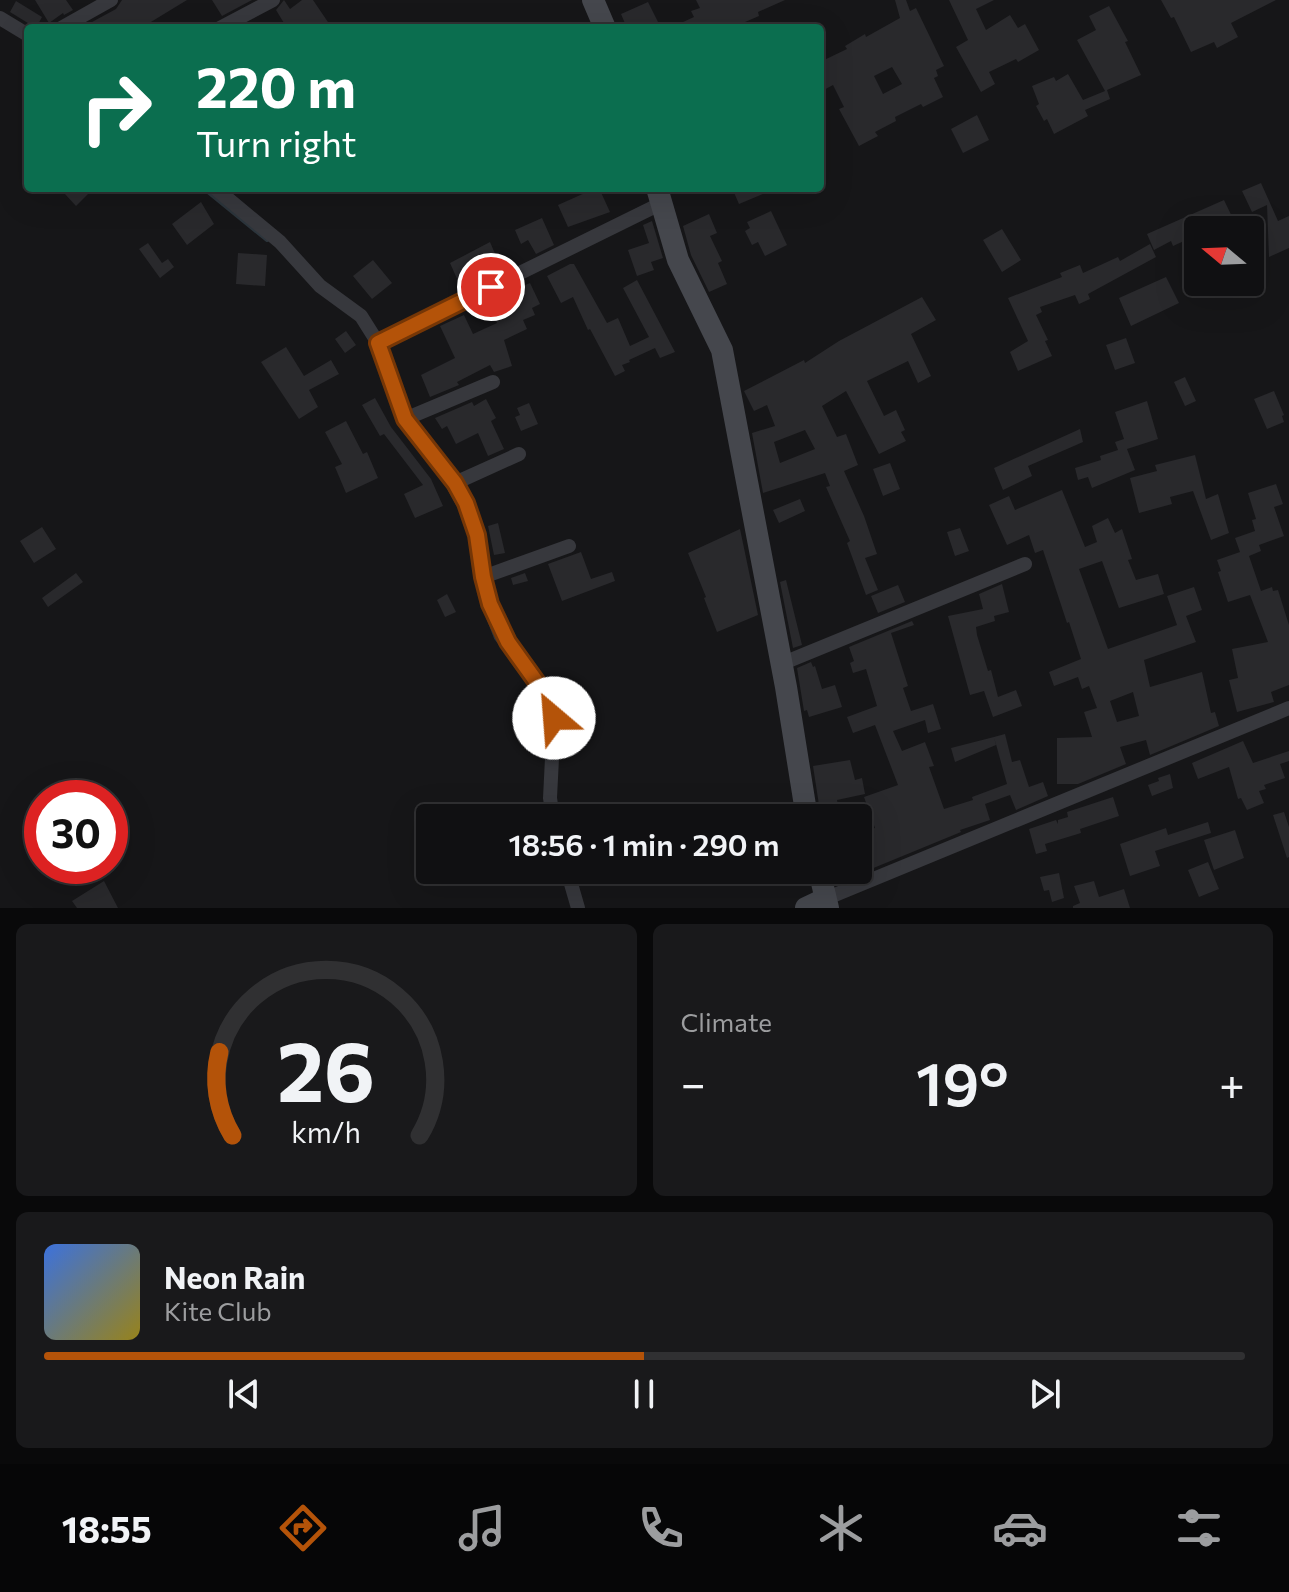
<!DOCTYPE html>
<html lang="en">
<head>
<meta charset="utf-8">
<style>
  body { margin:0; font-family:Commissioner,sans-serif; background:#19191b; color:#f1f3f6; height:100vh; display:flex; flex-direction:column; font-size:30px; white-space:nowrap }
  * { box-sizing:border-box; margin:0 }
  p { font-size:26px; color:#9c9d9f }
  .icon { flex:none; width:44px; height:44px; fill:none; stroke:currentColor; stroke-width:2; stroke-linecap:round; stroke-linejoin:round }
  .map { position:relative; height:908px; overflow:hidden }
  .panel { display:flex; flex-direction:column; gap:16px; padding:16px; background:#09090a; flex:1 }
  .panel>* { flex:none }
  .top-card { position:absolute; left:24px; top:24px; width:800px; height:168px; border-radius:8px; box-shadow:0 8px 32px #0002,0 0 0 2px #303032; background:#0b6e4f; color:#fff; overflow:hidden }
  .needle { width:52px; rotate:289deg }
  .fabs { position:absolute; left:1184px; top:216px; display:grid; gap:16px }
  .fabs a { display:grid; place-items:center; width:80px; height:80px; border-radius:8px; background:#101012; box-shadow:0 8px 32px #0002,0 0 0 2px #303032; font-size:40px }
  .speed { position:absolute; left:24px; top:780px; display:flex; gap:16px; font-size:40px; font-weight:700; text-align:center }
  .speed>* { display:grid; place-content:center; width:104px; height:104px; border-radius:50%; background:#101012; box-shadow:0 8px 32px #0002,0 0 0 2px #303032; line-height:1 }
  .speed .limit { border:12px solid #d22; background:#fff; color:#111 }
  .pin { position:absolute; display:grid; place-items:center; width:68px; height:68px; color:#fff; margin:-34px; border:4px solid #fff; border-radius:50%; box-shadow:0 2px 8px #0007 }
  .me { position:absolute; width:88px; margin:-44px; rotate:333deg; stroke-linejoin:round; filter:drop-shadow(0 0 6px #0008) }
  .turn { display:flex; align-items:center; gap:28px; height:168px; padding:0 40px; font-size:36px }
  .turn .icon { width:104px; height:104px; stroke-width:2.5 }
  .turn b { display:block; font-size:56px; line-height:68px }
  .big { font-size:60px; font-weight:600; line-height:1.1 }
  .panel .tile { flex:1; display:flex; flex-direction:column; justify-content:center; gap:12px; min-width:0; padding:0 28px; border-radius:12px; background:#19191b }
  .panel .dial { align-items:center; gap:0 }
  .dial svg { height:208px; overflow:visible; fill:none; stroke:#303032; stroke-width:7; stroke-linecap:round; text-anchor:middle }
  .dial text { fill:#f1f3f6; stroke:none }
  .song { display:flex; align-items:center; gap:24px }
  .cover { width:96px; height:96px; border-radius:12px; background:linear-gradient(135deg,hsl(220 70% 55%),hsl(50 70% 35%)) }
  .played { height:8px; border-radius:4px; background:linear-gradient(90deg,#b45309 50%,#303032 50%) }
  .keys { display:flex; justify-content:space-around; direction:ltr }
  .heat { display:flex; justify-content:space-between; align-items:center; font-size:44px; direction:ltr }
  .panel .tiles { flex:1; display:grid; gap:16px; grid-template-columns:1fr 1fr }
  .tile:last-child { grid-column:span 2 }
  .trip { position:absolute; left:416px; top:804px; width:456px; height:80px; border-radius:8px; background:#101012; box-shadow:0 8px 32px #0002,0 0 0 2px #303032; font-weight:600; line-height:80px; text-align:center }
  .tabs { display:flex; height:128px; justify-content:space-around; align-items:center; background:#060607; color:#9c9d9f }
  .tabs .icon { width:56px; height:56px }
  .tabs .on { color:#b45309 }
  .tabs b { font-size:36px; color:#f1f3f6 }
  .map>svg:first-child { display:block }
</style>
</head>
<body>
<div class="map">
<svg width="1289" height="908" viewBox="0 0 1289 908">
  <rect width="100%" height="100%" fill="#161618"/>
  <g fill="none" stroke-linecap="round" stroke-linejoin="round">
    <!-- stream -->
    <path stroke="#2c353c" stroke-width="4" d="M 203,188 L 267,240
      M 444,479 L 461,510
      M 486,612 L 496,638 L 503,647"/>
  </g>
  <!-- building -->
  <path fill="#29292c" fill-rule="evenodd" d="M 35,0 L 66,0 L 73,10 L 64,15 L 63,13 L 49,23 Z
    M 122,0 L 187,0 L 141,28 L 81,28 L 116,9 Z
    M 212,0 L 252,0 L 222,16 Z
    M 284,0 L 290,9 L 302,0 L 313,0 L 332,28 L 287,28 L 276,10 Z
    M 696,0 L 785,0 L 758,12 L 759,16 L 731,28 L 670,28 L 694,17 L 691,11 L 700,8 Z
    M 895,0 L 906,0 L 910,11 L 916,8 L 944,66 L 936,70 L 938,76 L 934,78 L 943,97 L 923,107 L 921,104 L 895,117 L 896,121 L 875,132 L 878,136 L 859,146 L 839,109 L 844,107 L 833,85 L 820,92 L 820,62 L 847,49 L 845,46 L 865,34 L 866,37 L 900,18 ZM 892,67 L 902,84 L 883,94 L 874,76 Z
    M 949,0 L 994,0 L 976,9 L 986,30 L 1010,15 L 1018,28 L 1025,24 L 1039,50 L 1018,62 L 1016,59 L 989,72 L 995,84 L 981,92 L 956,47 L 968,40 Z
    M 1161,0 L 1276,0 L 1231,23 L 1238,37 L 1217,48 L 1214,42 L 1191,52 L 1174,17 L 1171,18 Z
    M 16,1 L 42,17 L 36,28 L 10,12 Z
    M 648,2 L 658,22 L 648,26 L 647,24 L 639,28 L 627,28 L 621,14 Z
    M 1109,6 L 1128,41 L 1125,42 L 1141,75 L 1107,90 L 1110,99 L 1085,110 L 1088,116 L 1054,134 L 1047,119 L 1044,121 L 1036,106 L 1039,104 L 1032,86 L 1054,77 L 1056,81 L 1068,74 L 1083,100 L 1105,91 L 1077,40 L 1096,30 L 1089,16 Z
    M 977,115 L 989,140 L 963,153 L 951,129 Z
    M 1261,183 L 1278,221 L 1289,216 L 1289,248 L 1269,257 L 1267,205 L 1252,212 L 1242,191 Z
    M 72,188 L 94,188 L 76,206 L 65,194 Z
    M 596,188 L 599,188 L 610,212 L 568,227 L 558,205 Z
    M 732,188 L 777,188 L 739,204 Z
    M 1224,200 L 1235,223 L 1220,230 L 1198,230 L 1198,241 L 1186,246 L 1184,241 L 1173,246 L 1171,241 L 1154,250 L 1147,234 Z
    M 201,202 L 214,224 L 187,245 L 172,224 Z
    M 771,211 L 787,245 L 765,256 L 758,242 L 752,245 L 745,231 L 750,228 L 747,222 Z
    M 709,214 L 717,233 L 710,236 L 722,261 L 718,263 L 727,284 L 709,292 L 691,255 L 683,226 Z
    M 542,218 L 554,245 L 536,254 L 528,240 L 521,244 L 515,230 Z
    M 652,221 L 663,258 L 651,262 L 654,270 L 637,276 L 628,250 L 649,243 L 643,225 Z
    M 1002,229 L 1021,260 L 1002,272 L 983,240 Z
    M 1250,230 L 1266,265 L 1250,272 Z
    M 490,242 L 499,263 L 458,281 L 450,263 Z
    M 148,243 L 162,263 L 168,259 L 174,267 L 160,278 L 139,249 Z
    M 1150,244 L 1156,257 L 1088,294 L 1090,299 L 1079,304 L 1075,295 L 1040,307 L 1042,312 L 1036,315 L 1048,340 L 1045,341 L 1052,356 L 1018,371 L 1010,352 L 1028,341 L 1008,298 L 1062,277 L 1060,273 L 1080,265 L 1083,273 L 1118,257 L 1120,261 Z
    M 238,253 L 267,255 L 265,286 L 236,284 Z
    M 373,260 L 392,283 L 372,299 L 353,276 Z
    M 570,264 L 574,264 L 607,323 L 618,318 L 630,346 L 649,337 L 623,288 L 637,280 L 675,352 L 660,358 L 655,348 L 629,360 L 630,362 L 622,365 L 625,371 L 615,376 L 590,329 L 588,330 L 573,297 L 561,303 L 547,276 Z
    M 1166,277 L 1179,303 L 1131,326 L 1119,298 Z
    M 530,283 L 540,304 L 532,308 L 535,315 L 523,320 L 527,329 L 504,340 L 512,366 L 494,372 L 490,365 L 457,382 L 459,385 L 430,397 L 421,375 L 455,358 L 440,326 L 464,315 L 473,334 L 497,323 L 489,300 Z
    M 922,297 L 936,320 L 911,334 L 931,376 L 918,383 L 908,361 L 867,381 L 884,416 L 896,410 L 905,430 L 901,432 L 906,441 L 879,454 L 846,391 L 822,406 L 837,437 L 846,434 L 858,465 L 844,471 L 864,516 L 877,554 L 865,558 L 878,590 L 866,595 L 847,543 L 850,541 L 826,487 L 830,486 L 825,473 L 763,493 L 752,433 L 775,426 L 767,405 L 754,411 L 744,391 L 804,360 L 805,363 L 839,341 ZM 805,430 L 815,449 L 780,463 L 774,442 Z
    M 346,331 L 356,345 L 345,353 L 335,339 Z
    M 1126,338 L 1135,363 L 1115,370 L 1106,345 Z
    M 286,347 L 304,376 L 331,360 L 339,374 L 309,390 L 318,407 L 299,419 L 261,362 Z
    M 1185,377 L 1196,401 L 1185,406 L 1174,382 Z
    M 1274,391 L 1284,415 L 1282,416 L 1284,422 L 1267,429 L 1254,399 Z
    M 375,398 L 391,427 L 431,479 L 443,506 L 415,518 L 404,494 L 423,485 L 384,434 L 380,436 L 362,405 Z
    M 486,399 L 496,418 L 491,421 L 504,449 L 488,456 L 478,433 L 456,444 L 447,426 L 442,429 L 435,418 L 472,402 L 474,406 Z
    M 1147,401 L 1158,439 L 1127,449 L 1135,470 L 1092,488 L 1088,477 L 1078,480 L 1075,468 L 1101,460 L 1100,456 L 1118,450 L 1115,442 L 1124,439 L 1115,412 Z
    M 529,403 L 538,424 L 521,431 L 515,417 L 520,415 L 517,408 Z
    M 346,421 L 363,454 L 367,452 L 378,478 L 346,493 L 335,467 L 342,464 L 325,432 Z
    M 1080,429 L 1083,442 L 1028,466 L 1032,476 L 1003,490 L 994,468 Z
    M 1195,455 L 1206,499 L 1218,494 L 1229,533 L 1211,540 L 1193,491 L 1170,497 L 1172,504 L 1139,513 L 1130,478 L 1157,471 L 1155,465 Z
    M 890,463 L 900,489 L 883,496 L 873,469 Z
    M 1276,484 L 1283,504 L 1274,507 L 1284,536 L 1259,545 L 1261,551 L 1249,556 L 1261,591 L 1272,587 L 1273,591 L 1278,590 L 1283,606 L 1289,625 L 1289,685 L 1271,692 L 1274,702 L 1237,712 L 1229,680 L 1238,678 L 1232,649 L 1268,642 L 1250,595 L 1228,602 L 1218,572 L 1221,571 L 1217,560 L 1240,552 L 1235,538 L 1255,531 L 1252,520 L 1256,519 L 1248,493 Z
    M 1062,490 L 1085,547 L 1097,542 L 1092,526 L 1108,518 L 1115,533 L 1122,529 L 1132,559 L 1128,560 L 1136,580 L 1158,574 L 1164,594 L 1119,608 L 1102,561 L 1079,569 L 1108,649 L 1177,625 L 1167,596 L 1194,587 L 1202,610 L 1186,616 L 1196,642 L 1144,660 L 1150,687 L 1202,672 L 1211,713 L 1215,712 L 1219,726 L 1150,755 L 1146,740 L 1120,747 L 1126,764 L 1078,784 L 1057,784 L 1057,738 L 1092,737 L 1084,712 L 1097,708 L 1089,686 L 1082,689 L 1078,677 L 1054,686 L 1049,672 L 1081,659 L 1069,622 L 1067,623 L 1043,550 L 1035,553 L 1029,535 L 1007,545 L 989,505 L 1009,496 L 1015,510 ZM 1133,692 L 1139,716 L 1117,722 L 1110,701 Z
    M 800,499 L 805,511 L 779,523 L 773,510 Z
    M 498,523 L 505,553 L 494,555 L 488,526 Z
    M 42,527 L 56,549 L 34,563 L 20,541 Z
    M 960,528 L 969,551 L 955,556 L 947,532 Z
    M 740,529 L 758,615 L 717,632 L 704,598 L 706,597 L 688,553 Z
    M 581,552 L 591,579 L 612,572 L 615,581 L 562,601 L 548,564 Z
    M 76,573 L 83,582 L 48,607 L 42,598 Z
    M 525,573 L 528,581 L 513,585 L 511,578 Z
    M 786,580 L 802,645 L 793,648 L 780,582 Z
    M 1002,584 L 1009,612 L 994,616 L 995,621 L 976,627 L 977,635 L 988,671 L 991,670 L 998,697 L 1016,690 L 1022,706 L 993,717 L 984,691 L 970,695 L 948,616 L 983,609 L 979,594 Z
    M 898,585 L 905,602 L 878,613 L 871,596 Z
    M 447,594 L 456,612 L 445,617 L 437,600 Z
    M 912,621 L 914,625 L 891,633 L 908,686 L 903,688 L 911,711 L 933,704 L 941,729 L 928,733 L 925,720 L 893,731 L 902,751 L 925,742 L 934,766 L 929,767 L 944,809 L 973,800 L 972,797 L 1007,784 L 994,737 L 1005,734 L 1012,762 L 1020,760 L 1029,787 L 1043,782 L 1048,796 L 1016,810 L 1010,795 L 985,804 L 990,820 L 960,830 L 961,832 L 837,883 L 833,870 L 864,870 L 858,832 L 875,828 L 864,797 L 898,785 L 875,725 L 853,733 L 847,717 L 877,706 L 866,669 L 853,673 L 850,663 L 854,661 L 849,647 Z
    M 811,662 L 813,667 L 815,666 L 822,689 L 835,685 L 842,707 L 809,717 L 807,710 L 804,711 L 797,668 Z
    M 994,737 L 996,745 L 955,762 L 951,748 Z
    M 1243,741 L 1253,763 L 1289,751 L 1289,761 L 1280,764 L 1285,778 L 1264,785 L 1266,789 L 1259,791 L 1264,803 L 1247,810 L 1241,798 L 1238,799 L 1229,767 L 1198,779 L 1192,763 Z
    M 850,760 L 855,780 L 862,778 L 865,794 L 837,800 L 840,818 L 821,818 L 813,766 Z
    M 1170,774 L 1173,788 L 1152,796 L 1148,785 L 1159,781 L 1158,778 Z
    M 1113,797 L 1119,816 L 1080,829 L 1081,833 L 1045,844 L 1047,851 L 1036,854 L 1029,829 L 1056,820 L 1058,824 L 1058,820 L 1068,817 L 1067,812 Z
    M 1284,812 L 1289,827 L 1289,857 L 1287,858 L 1273,815 Z
    M 1208,822 L 1211,833 L 1155,851 L 1160,866 L 1130,876 L 1120,844 L 1166,828 L 1168,835 Z
    M 1235,830 L 1244,858 L 1214,870 L 1204,840 Z
    M 1208,862 L 1219,889 L 1199,897 L 1188,870 Z
    M 1059,873 L 1064,898 L 1052,902 L 1049,890 L 1044,891 L 1040,877 Z
    M 104,881 L 118,908 L 77,908 L 72,901 Z
    M 1094,881 L 1099,897 L 1124,889 L 1130,908 L 1073,908 L 1073,906 L 1080,903 L 1074,886 Z"/>
  <g fill="none" stroke-linecap="round" stroke-linejoin="round">
    <!-- street -->
    <path stroke="#37383d" stroke-width="14" d="M 0,18 L 28,35
      M 61,28 L 111,0
      M 220,28 L 273,0
      M 215,188 L 280,242 L 320,286 L 361,316 L 378,343 L 405,419 L 455,483 L 466,503 L 477,535 L 483,577 L 490,604 L 508,642 L 551,702 L 554,718 L 550,798 L 553,818
      M 378,343 L 662,203
      M 405,419 L 493,382
      M 455,483 L 519,454
      M 483,577 L 569,546
      M 781,664 L 1025,564
      M 567,870 L 578,908
      M 825,899 L 1289,708"/>
    <!-- secondary -->
    <path stroke="#45474d" stroke-width="22" d="M 593,0 L 605,28
      M 657,188 L 678,260 L 722,350 L 786,687 L 807,818
      M 819,870 L 828,908
      M 806,908 L 825,899"/>
  </g>
  <g fill="none" stroke-linecap="round" stroke-linejoin="round">
    <!-- route casing -->
    <g stroke="#753606" stroke-width="20">
      <path id="route" d="M 491,287 L 378,343 L 405,419 L 455,483 L 466,503 L 477,535 L 483,577 L 490,604 L 508,642 L 551,702 L 554,718"/>
    </g>
    <!-- route -->
    <use href="#route" stroke="#b45309" stroke-width="14"/>
  </g>
</svg>
<div class="fabs">
<a><svg class="needle" viewBox="-14 -14 28 28"><path d="M0-13l5 13h-10z" fill="#e53935"/><path d="M0 13l5-13h-10z" fill="#9c9d9f"/></svg></a>
</div>
<div class="speed"><div class="limit">30</div></div>
<div class="pin" style="left:491px;top:287px;background:#d93025"><svg class="icon" aria-label="arrive" viewBox="0 0 24 24"><path d="M6 21V4h12l-3 4 3 4H6"/></svg></div>
<svg class="me" style="left:554px;top:718px" viewBox="-20 -20 40 40"><circle r="19" fill="#fff"/><path d="M0-13L10 11 0 6-10 11z" fill="#b45309"/></svg>
<div class="trip">18:56 · 1 min · 290 m</div>
<div class="top-card">
<div class="turn"><svg class="icon" aria-label="right" viewBox="0 0 24 24"><path d="M7 20v-9h11M14 6l5 5-5 5"/></svg><div><b>220 m</b>Turn right</div></div>
</div>
</div>
<section class="panel">
<div class="tiles">
<div class="tile dial"><svg viewBox="0 0 100 80">
<path d="M14 69A42 42 0 1 1 86 69"/>
<path d="M14 69A42 42 0 0 1 9 37" stroke="#b45309"/>
<text x="50" y="56" font-size="32" font-weight="700">26</text>
<text x="50" y="72" font-size="11">km/h</text>
</svg></div>
<div class="tile"><p>Climate</p>
<div class="heat"><a>−</a><b class="big">19°</b><a>+</a></div>
</div>
<div class="tile">
<div class="song"><i class="cover"></i><div><b>Neon Rain</b><p>Kite Club</p></div></div>
<div class="played"></div>
<div class="keys"><svg class="icon" aria-label="previous" viewBox="0 0 24 24"><path d="M18 5L8 12l10 7zM5 5v14"/></svg><svg class="icon" aria-label="pause" viewBox="0 0 24 24"><path d="M8 5v14M16 5v14"/></svg><svg class="icon" aria-label="next" viewBox="0 0 24 24"><path d="M6 5l10 7-10 7zM19 5v14"/></svg></div>
</div>
</div>
</section>
<nav class="tabs">
<b>18:55</b>
<svg class="icon on" aria-label="directions" viewBox="0 0 24 24"><path d="M12 3l9 9-9 9-9-9zM9 14v-3h6M13 9l2 2-2 2"/></svg>
<svg class="icon" aria-label="music" viewBox="0 0 24 24"><path d="M9 18V5l10-2v13"/><circle cx="6" cy="18" r="3"/><circle cx="16" cy="16" r="3"/></svg>
<svg class="icon" aria-label="phone" viewBox="0 0 24 24"><path d="M5 4h4l2 5-3 2q2 4 5 5l2-3 5 2v4C11 20 4 13 5 4z"/></svg>
<svg class="icon" aria-label="climate" viewBox="0 0 24 24"><path d="M12 3v18M4 7l16 10M4 17L20 7"/></svg>
<svg class="icon" aria-label="car" viewBox="0 0 24 24"><path d="M5 17H2v-5l4-1 3-4h7l3 4 3 1v5h-3M9 17h6M6 11h13"/><circle cx="7" cy="17" r="2"/><circle cx="17" cy="17" r="2"/></svg>
<svg class="icon" aria-label="filters" viewBox="0 0 24 24"><path d="M4 7h16M4 17h16"/><circle cx="9" cy="7" r="2"/><circle cx="15" cy="17" r="2"/></svg>
</nav>
</body>
</html>
